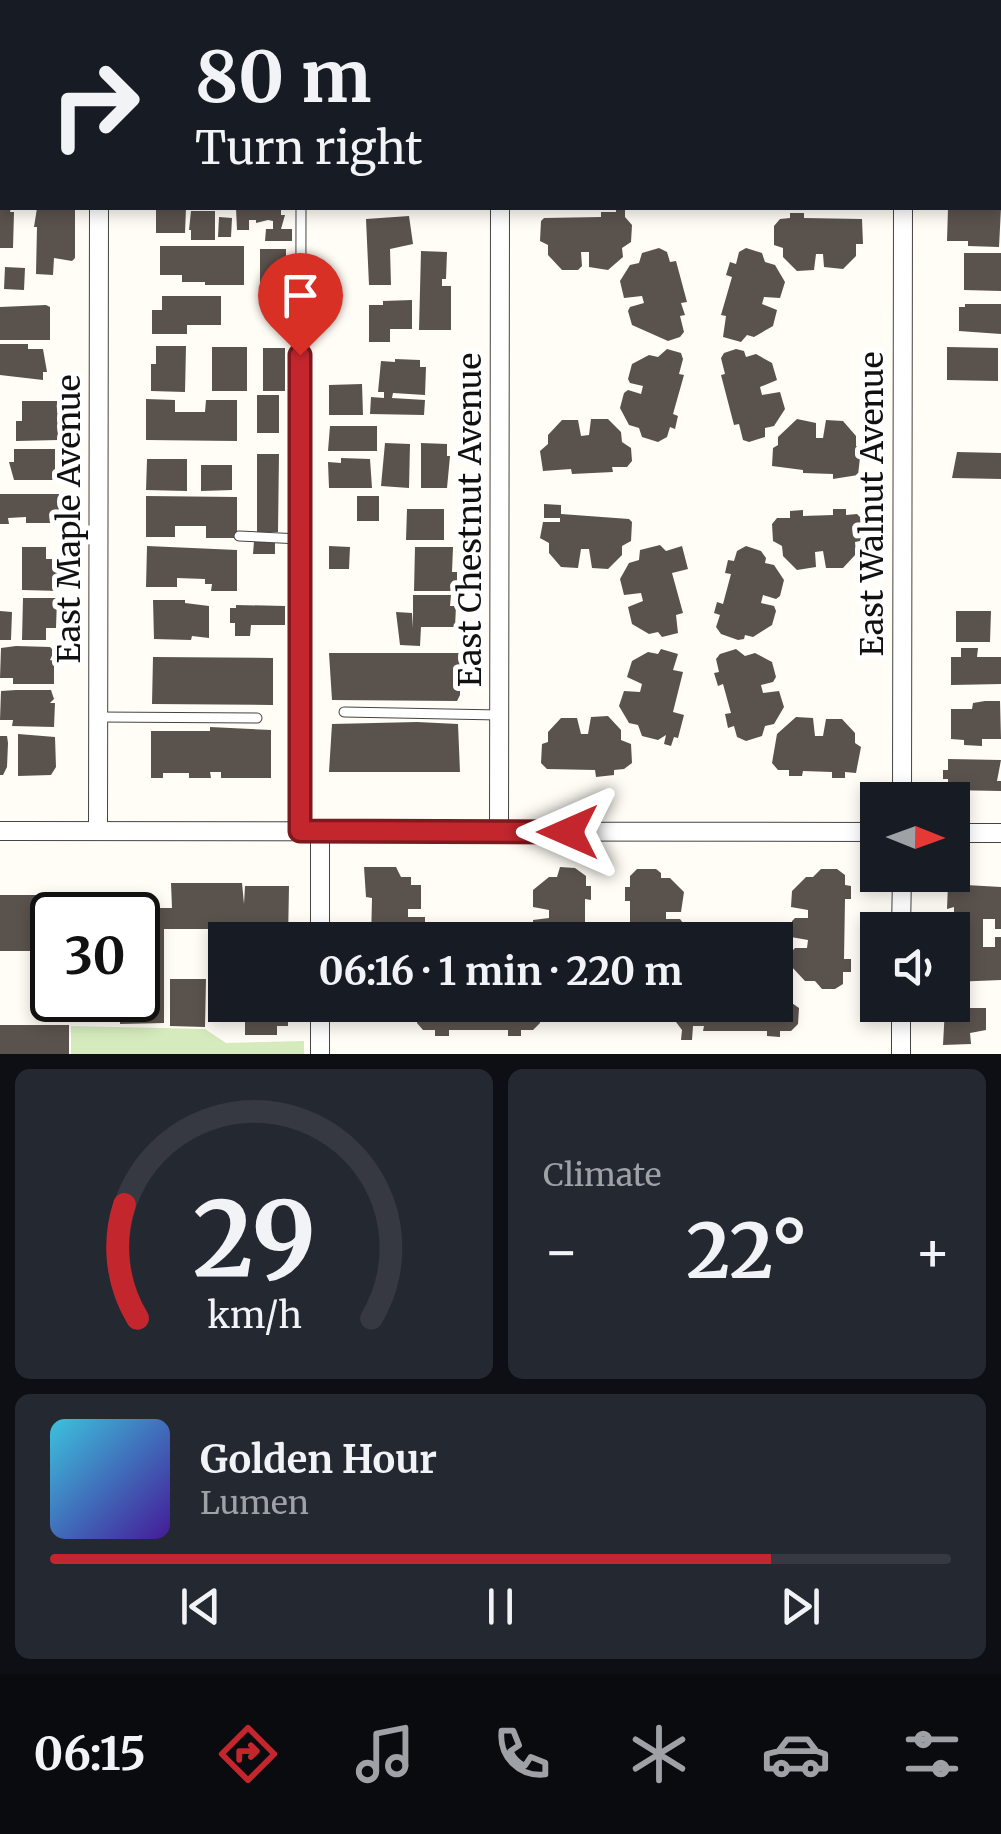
<!DOCTYPE html>
<html lang="en">
<head>
<meta charset="utf-8">
<style>
  body { margin:0; font-family:Merriweather,serif; background:#242831; color:#f1f3f6; height:100vh; display:flex; flex-direction:column; font-size:38px; white-space:nowrap }
  * { box-sizing:border-box; margin:0 }
  p { font-size:32px; color:#9ea1a6 }
  .icon { flex:none; width:55px; height:55px; fill:none; stroke:currentColor; stroke-width:2; stroke-linecap:round; stroke-linejoin:round }
  .map { position:relative; height:1054px; overflow:hidden }
  .drawer { display:flex; flex-direction:column; gap:15px; padding:15px; background:#0d0f14; flex:1 }
  .drawer>* { flex:none }
  .banner { position:absolute; left:0px; top:0px; width:1002px; height:210px; box-shadow:0 5px 15px #0003; background:#171b24; color:#f1f3f6; overflow:hidden }
  .needle { width:65px; rotate:91deg }
  .buttons { position:absolute; left:860px; top:782px; display:grid; gap:20px }
  .buttons a { display:grid; place-items:center; width:110px; height:110px; border-radius:0px; background:#171b24; box-shadow:0 5px 15px #0003; font-size:50px }
  .speed { position:absolute; left:30px; top:892px; display:flex; gap:20px; font-size:50px; font-weight:700; text-align:center }
  .speed>* { display:grid; place-content:center; width:130px; height:130px; border-radius:50%; background:#171b24; box-shadow:0 5px 15px #0003; line-height:1 }
  .speed .limit { border:5px solid #111; border-radius:15px; background:#fff; color:#111 }
  .pin { position:absolute; display:grid; place-items:center; width:85px; height:85px; color:#fff; margin:-102px -42px; border-radius:50% 50% 50% 0; rotate:-45deg; box-shadow:0 0 10px #0007 }
  .pin .icon { rotate:45deg }
  .me { position:absolute; width:110px; margin:-55px; rotate:270deg; stroke-linejoin:round; filter:drop-shadow(0 0 8px #0008) }
  .turn { display:flex; align-items:center; gap:35px; height:210px; padding:0 30px; font-size:45px }
  .turn .icon { width:130px; height:130px; stroke-width:2.5 }
  .turn b { display:block; font-size:70px; line-height:85px }
  .big { font-size:75px; font-weight:700; line-height:1.1 }
  .drawer .tile { flex:1; display:flex; flex-direction:column; justify-content:center; gap:15px; min-width:0; padding:0 35px; border-radius:15px; background:#242831 }
  .drawer .dial { align-items:center; gap:0 }
  .dial svg { height:260px; overflow:visible; fill:none; stroke:#363941; stroke-width:7; stroke-linecap:round; text-anchor:middle }
  .dial text { fill:#f1f3f6; stroke:none }
  .song { display:flex; align-items:center; gap:30px }
  .cover { width:120px; height:120px; border-radius:15px; background:linear-gradient(135deg,hsl(190 70% 55%),hsl(260 70% 35%)) }
  .played { height:10px; border-radius:5px; background:linear-gradient(90deg,#c4262e 80%,#363941 80%) }
  .keys { display:flex; justify-content:space-around; direction:ltr }
  .heat { display:flex; justify-content:space-between; align-items:center; font-size:55px; direction:ltr }
  .drawer .tiles { flex:1; display:grid; gap:15px; grid-template-columns:1fr 1fr }
  .tile:last-child { grid-column:span 2 }
  .trip { position:absolute; left:208px; top:922px; width:585px; height:100px; border-radius:0px; background:#171b24; box-shadow:0 5px 15px #0003; font-weight:700; line-height:100px; text-align:center }
  .tabs { display:flex; height:160px; justify-content:space-around; align-items:center; background:#090b0e; color:#9ea1a6 }
  .tabs .icon { width:70px; height:70px }
  .tabs .on { color:#c4262e }
  .tabs b { font-size:45px; color:#f1f3f6 }
  .map>svg:first-child { display:block }
</style>
</head>
<body>
<div class="map">
<svg width="1001" height="1054" viewBox="0 0 1001 1054">
  <rect width="100%" height="100%" fill="#fffdf5"/>
  <!-- green -->
  <path fill="#d5ebbd" d="M 71,1026 L 205,1029 L 226,1043 L 304,1041 L 304,1054 L 71,1054 Z"/>
  <!-- building -->
  <path fill="#5a524d" d="M 0,208 L 11,208 L 10,212 L 14,212 L 13,248 L 0,248 Z
    M 37,208 L 75,208 L 75,258 L 72,261 L 54,258 L 53,275 L 36,274 L 37,227 L 34,227 Z
    M 156,208 L 186,208 L 185,233 L 156,233 Z
    M 236,208 L 281,208 L 281,215 L 285,215 L 281,229 L 292,229 L 292,241 L 265,241 L 266,229 L 273,229 L 273,221 L 268,220 L 256,223 L 256,220 L 249,220 L 249,230 L 237,230 Z
    M 616,208 L 625,208 L 625,217 L 632,225 L 631,242 L 622,248 L 623,257 L 608,270 L 589,267 L 589,252 L 581,252 L 582,266 L 578,270 L 562,270 L 548,255 L 548,245 L 540,241 L 541,221 L 544,218 L 601,217 L 601,212 L 616,212 Z
    M 948,208 L 1001,208 L 999,247 L 968,246 L 968,241 L 947,241 Z
    M 191,211 L 215,211 L 215,240 L 191,240 L 191,230 L 189,230 Z
    M 790,213 L 804,213 L 804,218 L 862,219 L 863,244 L 856,244 L 856,256 L 843,269 L 824,267 L 823,254 L 816,254 L 814,270 L 797,271 L 783,257 L 783,248 L 774,245 L 774,226 L 780,219 L 790,218 Z
    M 409,216 L 413,244 L 390,249 L 391,285 L 369,285 L 366,219 Z
    M 219,217 L 232,218 L 231,237 L 218,237 Z
    M 160,246 L 244,246 L 244,285 L 205,285 L 205,282 L 182,282 L 182,275 L 160,275 Z
    M 659,248 L 667,252 L 670,262 L 676,261 L 687,302 L 681,303 L 685,315 L 680,316 L 684,332 L 680,337 L 668,341 L 632,325 L 628,311 L 630,307 L 644,303 L 642,296 L 624,298 L 620,281 L 630,265 L 639,263 L 642,253 Z
    M 746,248 L 762,253 L 765,262 L 775,265 L 785,282 L 780,298 L 764,297 L 762,304 L 777,310 L 773,326 L 754,337 L 747,335 L 741,342 L 723,337 L 726,316 L 721,315 L 732,277 L 726,275 L 730,262 L 736,264 L 739,252 Z
    M 260,249 L 286,249 L 286,289 L 260,289 Z
    M 421,251 L 447,252 L 446,279 L 442,279 L 442,286 L 451,286 L 451,330 L 419,330 Z
    M 964,253 L 1001,253 L 1001,291 L 964,290 Z
    M 5,267 L 25,268 L 24,290 L 4,289 Z
    M 162,296 L 221,296 L 221,325 L 187,325 L 187,334 L 152,334 L 152,310 L 162,310 Z
    M 412,300 L 412,329 L 390,329 L 390,342 L 369,342 L 369,305 L 383,305 L 383,301 Z
    M 965,304 L 1001,304 L 1001,334 L 959,331 L 959,307 L 965,307 Z
    M 46,305 L 50,307 L 50,340 L 0,340 L 0,307 Z
    M 0,344 L 28,344 L 28,349 L 43,349 L 47,372 L 43,372 L 43,380 L 0,375 Z
    M 156,346 L 186,346 L 185,392 L 151,391 L 151,364 L 156,364 Z
    M 212,347 L 247,347 L 247,391 L 212,391 Z
    M 947,347 L 998,348 L 998,381 L 947,380 Z
    M 263,348 L 285,348 L 285,391 L 263,391 Z
    M 667,349 L 681,353 L 683,359 L 679,374 L 684,375 L 673,414 L 678,416 L 675,429 L 670,427 L 667,437 L 658,442 L 642,437 L 639,428 L 629,425 L 620,408 L 624,393 L 628,390 L 641,394 L 643,386 L 630,383 L 628,379 L 632,364 L 649,355 L 658,357 Z
    M 736,349 L 744,351 L 746,357 L 756,354 L 772,363 L 777,380 L 760,387 L 762,395 L 780,392 L 785,409 L 774,426 L 765,428 L 765,437 L 749,442 L 743,440 L 739,424 L 734,425 L 721,375 L 725,374 L 721,358 L 724,353 Z
    M 395,359 L 420,360 L 420,367 L 426,367 L 425,395 L 393,393 L 392,398 L 425,400 L 424,415 L 370,414 L 371,397 L 384,398 L 384,392 L 378,392 L 381,361 L 395,362 Z
    M 362,384 L 363,415 L 329,415 L 329,385 Z
    M 257,395 L 279,395 L 279,433 L 257,433 Z
    M 146,399 L 175,400 L 175,412 L 205,412 L 206,400 L 237,400 L 237,441 L 146,440 Z
    M 22,401 L 57,401 L 58,440 L 16,441 L 16,421 L 22,421 Z
    M 591,419 L 608,419 L 621,432 L 622,442 L 631,448 L 632,461 L 627,467 L 612,467 L 613,472 L 572,474 L 571,469 L 543,471 L 540,451 L 548,444 L 548,435 L 562,420 L 578,420 L 581,436 L 589,435 Z
    M 797,419 L 816,423 L 816,438 L 823,438 L 826,420 L 843,421 L 856,436 L 856,446 L 861,449 L 858,475 L 833,479 L 833,474 L 803,473 L 803,470 L 772,466 L 773,448 L 778,445 L 778,437 Z
    M 330,426 L 377,426 L 377,451 L 328,451 Z
    M 385,443 L 410,444 L 409,488 L 381,486 Z
    M 421,443 L 447,444 L 447,456 L 450,456 L 447,488 L 421,488 Z
    M 14,449 L 55,449 L 55,480 L 14,480 L 9,462 L 14,462 Z
    M 957,452 L 1001,453 L 1001,479 L 952,478 Z
    M 257,454 L 279,454 L 278,532 L 257,532 Z
    M 341,458 L 370,459 L 372,488 L 329,488 L 328,462 L 341,463 Z
    M 147,459 L 187,459 L 187,491 L 146,490 Z
    M 201,465 L 232,465 L 232,490 L 201,491 Z
    M 0,494 L 59,494 L 59,523 L 26,523 L 26,517 L 8,518 L 9,524 L 0,524 Z
    M 146,496 L 237,497 L 237,538 L 206,538 L 206,526 L 175,526 L 175,537 L 146,537 Z
    M 357,496 L 379,496 L 379,521 L 357,521 Z
    M 544,504 L 561,505 L 561,514 L 629,519 L 632,522 L 631,541 L 622,546 L 622,555 L 608,569 L 592,568 L 589,549 L 581,549 L 578,568 L 561,567 L 549,553 L 549,543 L 540,538 L 543,522 L 560,522 L 560,518 L 544,518 Z
    M 407,509 L 444,509 L 444,540 L 406,540 Z
    M 833,509 L 846,509 L 846,515 L 857,514 L 863,520 L 865,540 L 855,542 L 856,554 L 843,568 L 826,568 L 823,551 L 815,552 L 816,567 L 797,570 L 783,556 L 782,546 L 773,541 L 772,524 L 777,518 L 790,518 L 790,511 L 803,510 L 803,516 L 833,515 Z
    M 254,541 L 275,541 L 275,554 L 253,554 Z
    M 660,545 L 666,551 L 682,546 L 688,569 L 672,573 L 683,613 L 676,615 L 678,633 L 662,637 L 658,632 L 649,634 L 632,624 L 628,607 L 643,601 L 641,593 L 624,595 L 620,579 L 629,563 L 639,560 L 640,550 Z
    M 147,546 L 237,550 L 237,591 L 211,591 L 212,584 L 205,584 L 205,579 L 177,578 L 177,587 L 146,587 Z
    M 329,546 L 350,547 L 349,569 L 329,569 Z
    M 746,546 L 761,551 L 766,558 L 765,563 L 774,565 L 784,580 L 780,596 L 776,599 L 763,595 L 761,603 L 774,606 L 776,611 L 772,625 L 753,637 L 745,635 L 744,639 L 738,640 L 721,634 L 716,627 L 720,615 L 714,613 L 717,602 L 723,604 L 731,574 L 725,573 L 728,560 L 734,561 L 737,551 Z
    M 22,547 L 46,547 L 46,559 L 60,559 L 60,591 L 22,590 Z
    M 415,547 L 453,547 L 452,572 L 457,572 L 457,591 L 414,591 Z
    M 413,595 L 451,595 L 450,606 L 456,606 L 455,627 L 421,627 L 420,646 L 400,645 L 396,612 L 412,613 L 413,628 Z
    M 23,598 L 57,598 L 56,628 L 46,628 L 46,640 L 22,640 Z
    M 153,600 L 185,600 L 185,603 L 209,606 L 209,638 L 192,636 L 191,640 L 154,639 Z
    M 236,605 L 285,606 L 285,625 L 251,625 L 250,636 L 235,636 L 235,623 L 230,623 L 230,608 L 236,608 Z
    M 0,611 L 12,612 L 11,640 L 0,640 Z
    M 956,611 L 991,611 L 990,642 L 956,642 Z
    M 16,646 L 50,647 L 54,651 L 50,660 L 54,661 L 54,684 L 13,684 L 13,678 L 0,678 L 1,648 Z
    M 961,648 L 978,648 L 977,657 L 1001,657 L 1001,684 L 951,685 L 951,657 L 961,657 Z
    M 661,649 L 678,654 L 673,670 L 683,672 L 673,712 L 684,715 L 678,738 L 674,737 L 671,746 L 664,744 L 666,735 L 658,740 L 642,736 L 638,725 L 629,723 L 619,706 L 624,691 L 640,692 L 642,684 L 627,677 L 632,661 L 648,652 L 658,654 Z
    M 736,649 L 745,656 L 755,653 L 772,662 L 776,677 L 773,682 L 761,685 L 763,693 L 779,691 L 784,707 L 774,724 L 765,726 L 762,736 L 746,741 L 737,737 L 734,726 L 728,728 L 725,714 L 731,713 L 723,684 L 718,686 L 714,673 L 719,672 L 716,659 L 720,654 Z
    M 329,653 L 460,653 L 460,695 L 457,701 L 332,700 Z
    M 153,657 L 273,658 L 273,705 L 152,704 Z
    M 16,690 L 51,690 L 54,699 L 50,703 L 55,703 L 54,727 L 12,726 L 13,720 L 0,720 L 1,691 Z
    M 985,701 L 1000,701 L 1001,739 L 982,739 L 982,746 L 964,745 L 964,740 L 951,739 L 951,709 L 972,709 L 973,703 Z
    M 608,716 L 621,730 L 621,740 L 631,744 L 632,763 L 624,769 L 614,770 L 614,775 L 596,777 L 595,770 L 547,769 L 541,763 L 542,744 L 548,742 L 548,732 L 561,718 L 577,718 L 581,734 L 588,734 L 591,717 Z
    M 796,717 L 813,718 L 815,736 L 823,736 L 826,719 L 842,719 L 855,733 L 855,743 L 861,747 L 856,773 L 845,772 L 845,778 L 832,778 L 832,772 L 803,771 L 802,776 L 789,776 L 789,770 L 778,770 L 772,763 L 777,734 Z
    M 417,722 L 458,724 L 460,772 L 329,772 L 332,724 Z
    M 210,727 L 271,730 L 271,778 L 221,778 L 221,772 L 210,772 L 211,778 L 189,778 L 189,773 L 163,773 L 163,778 L 151,778 L 151,731 L 210,731 Z
    M 18,734 L 55,737 L 56,767 L 51,775 L 18,776 Z
    M 0,736 L 7,736 L 8,743 L 7,767 L 3,775 L 0,775 Z
    M 948,759 L 1001,760 L 997,781 L 1001,781 L 1001,791 L 948,790 L 948,779 L 943,779 L 943,770 L 948,770 Z
    M 364,867 L 396,867 L 401,877 L 411,877 L 411,885 L 421,885 L 421,909 L 408,909 L 408,917 L 425,917 L 425,939 L 371,940 L 372,898 L 366,897 Z
    M 560,867 L 575,868 L 586,876 L 586,886 L 591,886 L 591,900 L 585,899 L 585,940 L 536,940 L 533,937 L 533,920 L 549,918 L 549,910 L 533,907 L 533,890 L 549,877 L 557,877 Z
    M 637,869 L 656,869 L 661,873 L 661,878 L 670,878 L 684,892 L 681,912 L 666,912 L 666,919 L 680,919 L 683,923 L 683,940 L 630,940 L 630,901 L 625,901 L 625,887 L 630,887 L 630,876 Z
    M 821,869 L 837,869 L 845,875 L 845,885 L 851,886 L 851,899 L 845,899 L 844,959 L 851,959 L 851,972 L 843,972 L 843,984 L 835,989 L 822,989 L 815,981 L 805,981 L 791,966 L 792,951 L 795,948 L 807,948 L 808,940 L 791,937 L 792,921 L 795,918 L 808,918 L 808,910 L 791,907 L 792,891 L 806,877 L 813,877 Z
    M 171,883 L 242,883 L 244,904 L 245,886 L 289,886 L 288,940 L 245,940 L 245,929 L 164,929 L 164,1023 L 120,1024 L 120,1000 L 138,1000 L 138,915 L 52,915 L 52,951 L 0,951 L 0,895 L 131,895 L 131,908 L 172,908 Z
    M 948,884 L 1001,887 L 1001,929 L 995,929 L 995,919 L 983,919 L 983,947 L 995,947 L 995,937 L 1001,937 L 1001,980 L 952,982 L 952,930 L 943,930 L 943,916 L 954,916 L 954,907 L 947,909 Z
    M 775,977 L 789,992 L 789,1001 L 799,1008 L 798,1024 L 791,1031 L 780,1031 L 780,1037 L 767,1036 L 767,1031 L 703,1031 L 704,1026 L 693,1026 L 692,1040 L 681,1040 L 682,1030 L 676,1022 L 678,1005 L 775,1005 Z
    M 170,979 L 206,979 L 205,1027 L 170,1026 Z
    M 245,1005 L 288,1005 L 288,1026 L 277,1026 L 277,1035 L 245,1035 Z
    M 417,1005 L 540,1005 L 540,1023 L 533,1030 L 521,1030 L 521,1036 L 508,1036 L 508,1030 L 449,1030 L 449,1036 L 435,1036 L 435,1030 L 423,1030 L 417,1023 Z
    M 945,1008 L 986,1008 L 986,1030 L 970,1033 L 971,1044 L 943,1045 Z
    M 0,1025 L 69,1025 L 69,1054 L 0,1054 Z"/>
  <g fill="none" stroke-linecap="round" stroke-linejoin="round">
    <!-- service casing -->
    <g stroke="#444" stroke-width="11">
      <path id="service" d="M 43,2 L 43,0
        M 301,2 L 301,0
        M 565,2 L 565,0
        M 701,2 L 701,0
        M 975,2 L 975,0
        M 0,92 L 2,92
        M 239,536 L 300,539
        M 344,712 L 499,715
        M 98,717 L 257,718
        M 300,831 L 301,208"/>
    </g>
    <!-- minor casing -->
    <g stroke="#444" stroke-width="20">
      <path id="minor" d="M 100,2 L 100,0
        M 501,2 L 501,0
        M 903,2 L 903,0
        M 0,162 L 2,163
        M 1000,164 L 1001,164
        M 902,800 L 903,208
        M 0,831 L 878,832
        M 98,831 L 99,208
        M 499,832 L 500,208
        M 952,833 L 1001,833
        M 901,930 L 902,875
        M 320,940 L 320,831
        M 320,1054 L 320,1005
        M 901,1054 L 901,1005"/>
    </g>
    <!-- service -->
    <use href="#service" stroke="#fff" stroke-width="9"/>
    <!-- minor -->
    <use href="#minor" stroke="#fff" stroke-width="18"/>
  </g>
  <g fill="none" stroke-linecap="round" stroke-linejoin="round">
    <!-- route casing -->
    <g stroke="#7f191e" stroke-width="25">
      <path id="route" d="M 300,355 L 300,831 L 568,832"/>
    </g>
    <!-- route -->
    <use href="#route" stroke="#c4262e" stroke-width="18"/>
  </g>
  <g text-anchor="middle" dominant-baseline="central" stroke-width="10" stroke-linejoin="round" paint-order="stroke">
    <!-- street labels -->
    <g font-size="32" fill="#111" stroke="#fff">
      <text transform="translate(872 504) rotate(-90)">East Walnut Avenue</text>
      <text transform="translate(69 519) rotate(-90)">East Maple Avenue</text>
      <text transform="translate(470 520) rotate(-90)">East Chestnut Avenue</text>
    </g>
  </g>
</svg>
<div class="buttons">
<a><svg class="needle" viewBox="-14 -14 28 28"><path d="M0-13l5 13h-10z" fill="#e53935"/><path d="M0 13l5-13h-10z" fill="#9ea1a6"/></svg></a>
<a><svg class="icon" aria-label="sound" viewBox="0 0 24 24"><path d="M4 9h4l5-4v14l-5-4H4zM17 9q2 3 0 6"/></svg></a>
</div>
<div class="speed"><div class="limit">30</div></div>
<div class="pin" style="left:300px;top:355px;background:#d93025"><svg class="icon" aria-label="arrive" viewBox="0 0 24 24"><path d="M6 21V4h12l-3 4 3 4H6"/></svg></div>
<svg class="me" style="left:568px;top:832px" viewBox="-20 -20 40 40"><path d="M0-17L14 15 0 8-14 15z" fill="#c4262e" stroke="#fff" stroke-width="4"/></svg>
<div class="trip">06:16 · 1 min · 220 m</div>
<div class="banner">
<div class="turn"><svg class="icon" aria-label="right" viewBox="0 0 24 24"><path d="M7 20v-9h11M14 6l5 5-5 5"/></svg><div><b>80 m</b>Turn right</div></div>
</div>
</div>
<section class="drawer">
<div class="tiles">
<div class="tile dial"><svg viewBox="0 0 100 80">
<path d="M14 69A42 42 0 1 1 86 69"/>
<path d="M14 69A42 42 0 0 1 10 34" stroke="#c4262e"/>
<text x="50" y="56" font-size="32" font-weight="700">29</text>
<text x="50" y="72" font-size="11">km/h</text>
</svg></div>
<div class="tile"><p>Climate</p>
<div class="heat"><a>−</a><b class="big">22°</b><a>+</a></div>
</div>
<div class="tile">
<div class="song"><i class="cover"></i><div><b>Golden Hour</b><p>Lumen</p></div></div>
<div class="played"></div>
<div class="keys"><svg class="icon" aria-label="previous" viewBox="0 0 24 24"><path d="M18 5L8 12l10 7zM5 5v14"/></svg><svg class="icon" aria-label="pause" viewBox="0 0 24 24"><path d="M8 5v14M16 5v14"/></svg><svg class="icon" aria-label="next" viewBox="0 0 24 24"><path d="M6 5l10 7-10 7zM19 5v14"/></svg></div>
</div>
</div>
</section>
<nav class="tabs">
<b>06:15</b>
<svg class="icon on" aria-label="directions" viewBox="0 0 24 24"><path d="M12 3l9 9-9 9-9-9zM9 14v-3h6M13 9l2 2-2 2"/></svg>
<svg class="icon" aria-label="music" viewBox="0 0 24 24"><path d="M9 18V5l10-2v13"/><circle cx="6" cy="18" r="3"/><circle cx="16" cy="16" r="3"/></svg>
<svg class="icon" aria-label="phone" viewBox="0 0 24 24"><path d="M5 4h4l2 5-3 2q2 4 5 5l2-3 5 2v4C11 20 4 13 5 4z"/></svg>
<svg class="icon" aria-label="climate" viewBox="0 0 24 24"><path d="M12 3v18M4 7l16 10M4 17L20 7"/></svg>
<svg class="icon" aria-label="car" viewBox="0 0 24 24"><path d="M5 17H2v-5l4-1 3-4h7l3 4 3 1v5h-3M9 17h6M6 11h13"/><circle cx="7" cy="17" r="2"/><circle cx="17" cy="17" r="2"/></svg>
<svg class="icon" aria-label="filters" viewBox="0 0 24 24"><path d="M4 7h16M4 17h16"/><circle cx="9" cy="7" r="2"/><circle cx="15" cy="17" r="2"/></svg>
</nav>
</body>
</html>
